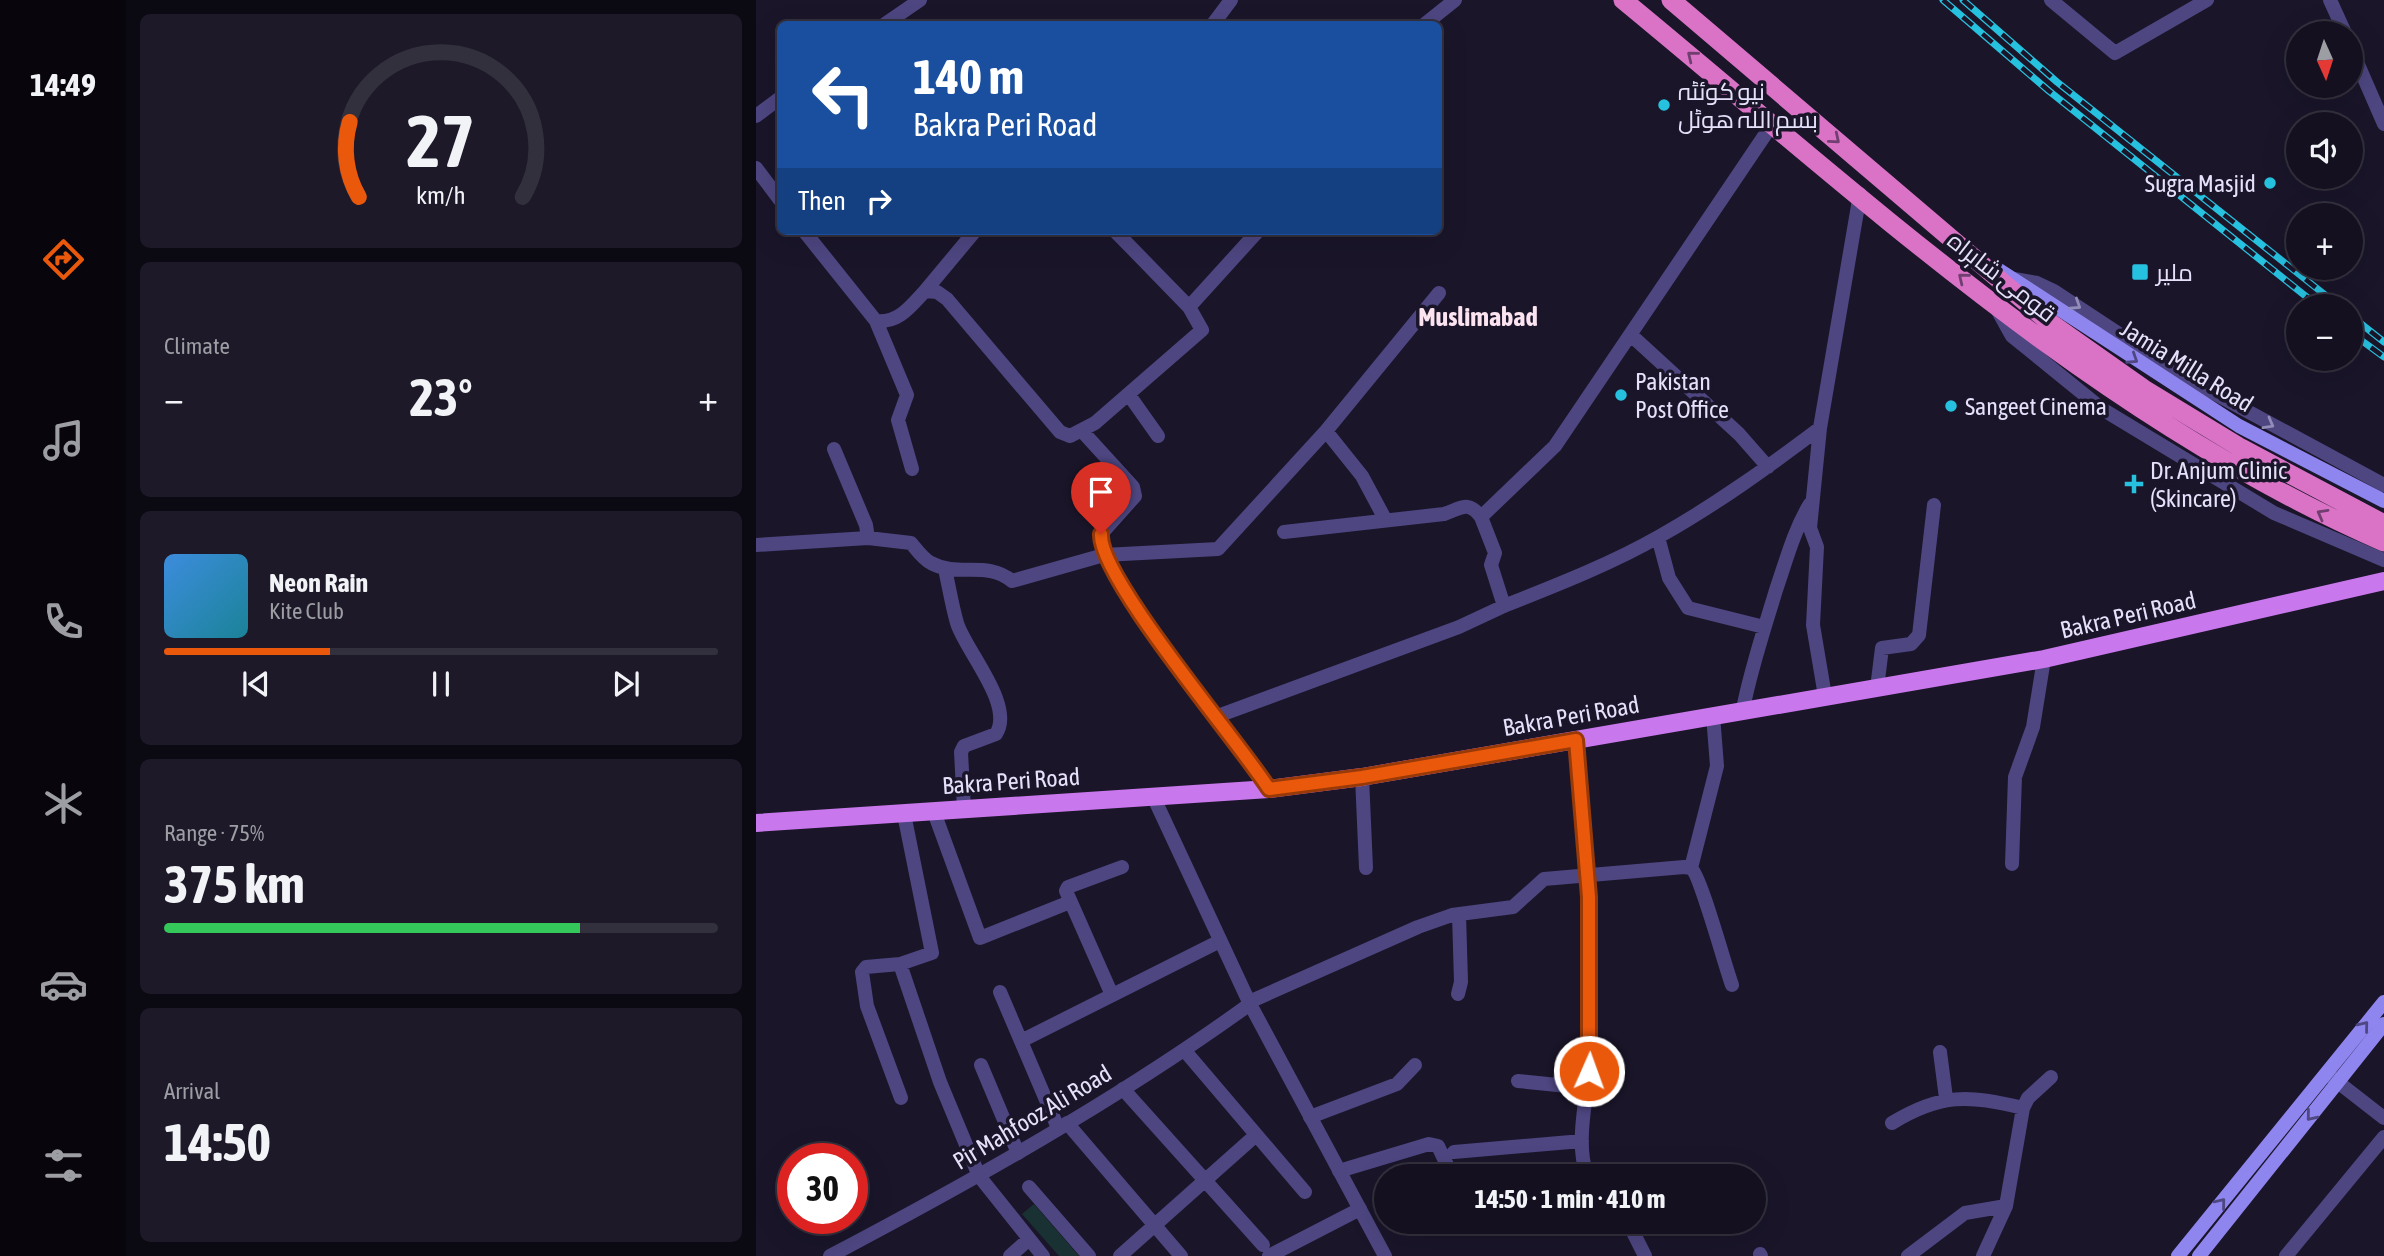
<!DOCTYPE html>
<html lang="en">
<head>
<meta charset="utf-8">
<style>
  body { margin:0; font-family:"Asap Condensed",Cairo,sans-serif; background:#1d1928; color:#f1f3f6; height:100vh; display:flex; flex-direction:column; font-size:26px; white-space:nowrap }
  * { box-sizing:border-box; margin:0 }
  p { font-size:23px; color:#9d9da4 }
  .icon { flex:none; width:38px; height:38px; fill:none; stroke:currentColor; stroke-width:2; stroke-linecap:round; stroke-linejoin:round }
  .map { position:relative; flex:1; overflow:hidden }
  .side { display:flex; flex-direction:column; gap:14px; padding:14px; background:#0b0911; width:630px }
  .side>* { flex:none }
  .hud { position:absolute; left:21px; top:21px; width:665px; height:214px; border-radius:10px; box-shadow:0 7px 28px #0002,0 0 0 2px #33303d; background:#1a4fa0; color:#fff; overflow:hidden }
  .needle { width:46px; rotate:177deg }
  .buttons { position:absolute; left:1530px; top:21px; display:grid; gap:14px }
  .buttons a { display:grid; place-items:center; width:77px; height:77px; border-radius:50%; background:#14101f; box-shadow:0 7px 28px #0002,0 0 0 2px #33303d; font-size:35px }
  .speed { position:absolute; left:21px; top:1143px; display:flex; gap:14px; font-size:35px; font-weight:700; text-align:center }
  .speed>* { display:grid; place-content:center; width:91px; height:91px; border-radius:50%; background:#14101f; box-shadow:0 7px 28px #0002,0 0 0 2px #33303d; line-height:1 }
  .speed .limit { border:10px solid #d22; background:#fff; color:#111 }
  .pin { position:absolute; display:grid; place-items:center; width:60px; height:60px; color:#fff; margin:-72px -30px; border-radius:50% 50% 50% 0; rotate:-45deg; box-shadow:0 0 7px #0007 }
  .pin .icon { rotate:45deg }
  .me { position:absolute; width:77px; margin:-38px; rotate:2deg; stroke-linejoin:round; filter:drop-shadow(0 0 5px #0008) }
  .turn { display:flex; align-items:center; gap:24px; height:147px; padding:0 21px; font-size:32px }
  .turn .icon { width:91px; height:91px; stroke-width:2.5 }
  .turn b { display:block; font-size:49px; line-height:60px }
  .then { display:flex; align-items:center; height:66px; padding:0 21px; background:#0003; gap:14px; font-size:26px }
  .big { font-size:52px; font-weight:700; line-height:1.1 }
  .side .widget { flex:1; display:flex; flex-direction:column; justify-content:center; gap:10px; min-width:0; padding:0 24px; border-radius:10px; background:#1d1928 }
  .side .dial { align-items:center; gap:0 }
  .dial svg { height:182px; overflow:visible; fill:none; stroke:#33303d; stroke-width:7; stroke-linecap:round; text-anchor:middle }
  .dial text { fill:#f1f3f6; stroke:none }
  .song { display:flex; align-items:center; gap:21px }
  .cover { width:84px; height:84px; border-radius:10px; background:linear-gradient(135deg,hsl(210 70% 55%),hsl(190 70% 35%)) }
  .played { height:7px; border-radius:4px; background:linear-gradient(90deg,#ea580c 30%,#33303d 30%) }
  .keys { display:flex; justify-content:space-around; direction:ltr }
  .heat { display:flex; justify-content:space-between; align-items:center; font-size:38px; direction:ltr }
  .charge { height:10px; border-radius:5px; background:linear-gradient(90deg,#34c759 75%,#33303d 0) }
  .trip { position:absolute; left:618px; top:1164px; width:392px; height:70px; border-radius:35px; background:#14101f; box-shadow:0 7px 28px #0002,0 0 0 2px #33303d; font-weight:700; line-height:70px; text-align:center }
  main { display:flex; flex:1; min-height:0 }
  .tabs { display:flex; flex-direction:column; width:126px; justify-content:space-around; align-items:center; background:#08060c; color:#9d9da4 }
  .tabs .icon { width:49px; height:49px }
  .tabs .current { color:#ea580c }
  .tabs b { font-size:32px; color:#f1f3f6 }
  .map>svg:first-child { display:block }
</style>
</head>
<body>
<main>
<nav class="tabs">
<b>14:49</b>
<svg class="icon current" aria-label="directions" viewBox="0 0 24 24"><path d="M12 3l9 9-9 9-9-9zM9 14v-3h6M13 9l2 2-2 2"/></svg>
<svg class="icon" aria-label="music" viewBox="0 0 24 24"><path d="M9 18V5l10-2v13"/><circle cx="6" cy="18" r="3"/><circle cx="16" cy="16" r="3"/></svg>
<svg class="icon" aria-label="phone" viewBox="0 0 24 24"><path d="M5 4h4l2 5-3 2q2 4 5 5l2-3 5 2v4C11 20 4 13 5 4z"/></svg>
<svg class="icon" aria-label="climate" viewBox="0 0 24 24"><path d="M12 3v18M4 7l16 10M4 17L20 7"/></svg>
<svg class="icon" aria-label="car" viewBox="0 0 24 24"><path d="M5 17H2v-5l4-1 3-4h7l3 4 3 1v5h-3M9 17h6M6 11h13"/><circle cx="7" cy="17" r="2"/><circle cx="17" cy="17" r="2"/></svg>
<svg class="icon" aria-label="filters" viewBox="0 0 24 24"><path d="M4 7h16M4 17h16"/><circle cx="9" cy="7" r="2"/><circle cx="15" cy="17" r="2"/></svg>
</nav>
<section class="side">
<div class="widget dial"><svg viewBox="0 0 100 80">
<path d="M14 69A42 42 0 1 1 86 69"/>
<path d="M14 69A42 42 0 0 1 10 36" stroke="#ea580c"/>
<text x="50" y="56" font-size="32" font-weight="700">27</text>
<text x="50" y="72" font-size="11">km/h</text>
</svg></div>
<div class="widget"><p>Climate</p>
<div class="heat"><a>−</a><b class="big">23°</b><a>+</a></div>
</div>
<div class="widget">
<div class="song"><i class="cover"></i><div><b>Neon Rain</b><p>Kite Club</p></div></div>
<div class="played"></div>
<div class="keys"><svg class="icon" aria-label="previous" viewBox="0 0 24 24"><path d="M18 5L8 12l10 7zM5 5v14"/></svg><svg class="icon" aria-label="pause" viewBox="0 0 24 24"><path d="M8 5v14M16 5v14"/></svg><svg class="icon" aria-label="next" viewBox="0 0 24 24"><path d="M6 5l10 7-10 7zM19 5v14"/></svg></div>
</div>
<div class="widget"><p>Range · 75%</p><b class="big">375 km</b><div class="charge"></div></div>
<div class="widget"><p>Arrival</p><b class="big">14:50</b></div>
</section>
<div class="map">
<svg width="1628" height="1256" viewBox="0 0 1628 1256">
  <rect width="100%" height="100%" fill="#1a1529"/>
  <!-- green -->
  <path fill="#193132" d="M 278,1204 L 323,1256 L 303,1256 L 266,1214 Z"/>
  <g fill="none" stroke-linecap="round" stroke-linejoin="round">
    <!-- minor -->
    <path stroke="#4d4681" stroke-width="14" d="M 1295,0 L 1359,53 L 1451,0
      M 1574,0 L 1589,33
      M 129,24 L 164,0
      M 457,24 L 475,0
      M 669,24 L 699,0
      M 1594,46 L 1628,124
      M 0,116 L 24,98
      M 1017,123 L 799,446 L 725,517 L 739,553 L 735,565 L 748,606 C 801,585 855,564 904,536 C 961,504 1012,467 1064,428 L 1104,194
      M 0,168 L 24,200
      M 48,231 L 120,321 C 143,323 154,307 169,291 L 181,292 L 191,299 L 304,432 L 314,436 L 339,423 L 446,330 L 433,307 L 359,231
      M 1258,279 L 1281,283 L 1298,291 L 1430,378 L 1628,485
      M 169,291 L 219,231
      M 433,307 L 502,231
      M 1241,309 L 1256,336 L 1346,409 L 1518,513 L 1628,560
      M 120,321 L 151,395 L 142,420 L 156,469
      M 876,336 L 983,434 L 1012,467
      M 373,395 L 402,436
      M 1064,428 L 1054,528 L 1061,547 L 1057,625 L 1069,696
      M 326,431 L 377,487 L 379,496 L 345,534 C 343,578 483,742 513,789
      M 570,431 L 606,476 L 629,519
      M 528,532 L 688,514 C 706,508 712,500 725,517
      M 902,537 L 913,578 L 932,608 L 1008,627
      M 112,538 L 155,543 C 161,550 167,559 175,563 C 203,578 230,560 256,581 L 348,555 L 462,549 L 570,431 L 683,293
      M 0,545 L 112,538 L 110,525 L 78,449
      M 189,569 C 193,587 196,606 201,623 C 209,650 259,705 240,734 L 208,746 L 205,752 L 208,809
      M 1121,688 L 1126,648 L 1155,644 L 1163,635 L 1178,505
      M 987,709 C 995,668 1008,630 1020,590 C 1030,561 1038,530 1054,504
      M 459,717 L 703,627 L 748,606
      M 820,740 C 829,845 838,949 834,1054 C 833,1094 818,1138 831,1176
      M 606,777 L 610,868
      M 178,812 L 224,938 L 314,902
      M 1256,864 L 1259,777 L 1277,727 L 1288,659
      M 935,868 L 961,766 L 957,715
      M 144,964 L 184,1082 L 223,1176 L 287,1256
      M 244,992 L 302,1128
      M 702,994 L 705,982 L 703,914
      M 356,995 L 310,891 L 312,887 L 366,867
      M 493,1002 L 662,927 L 696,915 L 757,907 L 788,879 L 928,867 L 935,868 C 944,874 969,966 976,985
      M 265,1041 L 464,941
      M 429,1051 L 549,1192
      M 1184,1052 L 1190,1098
      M 225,1065 L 262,1153
      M 1574,1076 L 1628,1118
      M 762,1081 L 831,1088
      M 367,1089 L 507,1245
      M 145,1098 L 111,1006 L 106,972 L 110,967 L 144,964 L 176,953 L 148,814
      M 554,1117 L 641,1084 L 659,1065
      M 311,1123 L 425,1256
      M 1136,1123 C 1185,1093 1213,1095 1267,1108
      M 698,1152 L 826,1141
      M 583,1171 L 673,1144 L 682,1146 L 691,1165
      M 273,1187 L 333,1256
      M 872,1222 L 889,1256
      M 1004,1254 L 1005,1256
      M 254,1256 L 272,1240
      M 364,1256 L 500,1135
      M 513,1256 L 604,1209
      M 1152,1256 L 1209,1213 L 1250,1206
      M 1227,1256 L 1250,1206 L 1267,1108 L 1272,1098 L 1295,1077
      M 1530,1256 L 1628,1137"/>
    <!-- tertiary -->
    <path stroke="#4d4681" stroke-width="14" d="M 397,796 L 494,1004 L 629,1256
      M 74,1256 C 218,1180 361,1100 494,1004"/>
    <!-- secondary -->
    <path stroke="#8f85ee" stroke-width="14" d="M 1240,268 L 1483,426 L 1628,501
      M 1422,1256 L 1628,1002
      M 1443,1256 L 1628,1024"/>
    <!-- primary -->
    <path stroke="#c977ec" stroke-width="18" d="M 0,823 L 513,789 L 606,777 L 1288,659 L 1628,581"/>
    <!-- trunk -->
    <path stroke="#da72c6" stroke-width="19" d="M 867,0 C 1105,196 1343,418 1628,542
      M 915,0 L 1293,322 L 1388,389 L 1485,448 L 1628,524"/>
    <!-- rail casing -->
    <g stroke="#27c1e0" stroke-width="7">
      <path id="rail" d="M 1187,0 L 1293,91 L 1562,306
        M 1207,0 L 1301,82 L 1583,306
        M 1594,315 L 1628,342
        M 1594,332 L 1628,357"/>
    </g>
    <!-- rail -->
    <use href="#rail" stroke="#1a1529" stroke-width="4.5" stroke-dasharray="13" stroke-linecap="butt"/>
  </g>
  <!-- one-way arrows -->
  <defs><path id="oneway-chevron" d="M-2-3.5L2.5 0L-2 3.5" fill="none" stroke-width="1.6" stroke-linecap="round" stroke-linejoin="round" transform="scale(1.75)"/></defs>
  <g stroke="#703f70">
    <use href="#oneway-chevron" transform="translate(936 56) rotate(-141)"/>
    <use href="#oneway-chevron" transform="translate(1079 139) rotate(40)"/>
    <use href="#oneway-chevron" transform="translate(1207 278) rotate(-141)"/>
    <use href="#oneway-chevron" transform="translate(1566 514) rotate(-151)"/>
  </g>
  <g stroke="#928cb8">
    <use href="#oneway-chevron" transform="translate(1320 305) rotate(33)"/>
    <use href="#oneway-chevron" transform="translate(1513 424) rotate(29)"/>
  </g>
  <g stroke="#4f4782">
    <use href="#oneway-chevron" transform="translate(1377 359) rotate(33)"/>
    <use href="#oneway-chevron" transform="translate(1608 1026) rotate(-51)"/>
    <use href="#oneway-chevron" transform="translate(1555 1116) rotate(129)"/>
    <use href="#oneway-chevron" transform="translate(1465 1203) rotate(-51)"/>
  </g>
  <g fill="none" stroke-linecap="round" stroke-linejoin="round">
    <!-- route casing -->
    <g stroke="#983908" stroke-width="18">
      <path id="route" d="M 345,534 C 342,577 483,742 513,789 L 606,777 L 820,740 L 833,897 L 833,1071"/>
    </g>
    <!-- route -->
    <use href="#route" stroke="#ea580c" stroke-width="12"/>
  </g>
  <!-- markers -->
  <g fill="#27c1e0" stroke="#1a1529" stroke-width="2.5">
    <circle cx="908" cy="105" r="7"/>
    <circle cx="1514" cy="183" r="7"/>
    <rect x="1375" y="263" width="18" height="18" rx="3.5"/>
    <circle cx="865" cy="395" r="7"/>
    <circle cx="1195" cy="406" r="7"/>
    <path d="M1374.5 473.5h7v7h7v7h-7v7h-7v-7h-7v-7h7z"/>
  </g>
  <g text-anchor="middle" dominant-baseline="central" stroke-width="7" stroke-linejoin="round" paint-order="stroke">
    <!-- poi labels -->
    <g font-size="24" fill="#e6e1fb" stroke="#1a1529" text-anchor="start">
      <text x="922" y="91">نیو کوئٹہ<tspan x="922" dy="28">بسم اللہ ھوٹل</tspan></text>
      <text x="1500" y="183" text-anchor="end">Sugra Masjid</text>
      <text x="1400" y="272">ملیر</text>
      <text x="879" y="381">Pakistan<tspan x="879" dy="28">Post Office</tspan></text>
      <text x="1209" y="406">Sangeet Cinema</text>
      <text x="1394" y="470">Dr. Anjum Clinic<tspan x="1394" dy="28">(Skincare)</tspan></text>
    </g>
    <!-- street labels -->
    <g font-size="24" fill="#e6e1fb" stroke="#1a1529">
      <text transform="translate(1246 277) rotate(38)">قومی شاہراہ</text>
      <text transform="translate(1431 366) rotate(32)">Jamia Milla Road</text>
      <text transform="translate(1372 615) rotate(-13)">Bakra Peri Road</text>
      <text transform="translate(815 716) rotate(-10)">Bakra Peri Road</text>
      <text transform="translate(255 781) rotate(-4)">Bakra Peri Road</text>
      <text transform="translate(276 1117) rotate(-31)">Pir Mahfooz Ali Road</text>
    </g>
    <!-- neighbourhood labels -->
    <g font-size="26" font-weight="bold" fill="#fbe3f0" stroke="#1a1529">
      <text x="722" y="317">Muslimabad</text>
    </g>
  </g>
</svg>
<div class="buttons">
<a><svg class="needle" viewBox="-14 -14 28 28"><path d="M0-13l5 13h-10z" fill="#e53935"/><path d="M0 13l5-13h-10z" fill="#9d9da4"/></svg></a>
<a><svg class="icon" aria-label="sound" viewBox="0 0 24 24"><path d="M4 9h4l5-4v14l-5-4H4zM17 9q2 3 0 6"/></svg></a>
<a>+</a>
<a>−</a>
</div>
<div class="speed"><div class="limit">30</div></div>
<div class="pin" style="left:345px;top:534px;background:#d93025"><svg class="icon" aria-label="arrive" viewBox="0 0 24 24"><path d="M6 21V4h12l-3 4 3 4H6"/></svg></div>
<svg class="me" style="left:833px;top:1071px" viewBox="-20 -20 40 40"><circle r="17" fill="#ea580c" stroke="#fff" stroke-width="3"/><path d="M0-11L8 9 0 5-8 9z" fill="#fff"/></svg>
<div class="trip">14:50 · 1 min · 410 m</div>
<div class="hud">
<div class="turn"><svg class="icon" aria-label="left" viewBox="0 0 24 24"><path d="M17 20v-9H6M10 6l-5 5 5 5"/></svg><div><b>140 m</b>Bakra Peri Road</div></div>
<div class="then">Then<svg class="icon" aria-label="right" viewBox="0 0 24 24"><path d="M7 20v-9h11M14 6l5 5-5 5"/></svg></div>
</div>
</div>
</main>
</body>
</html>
